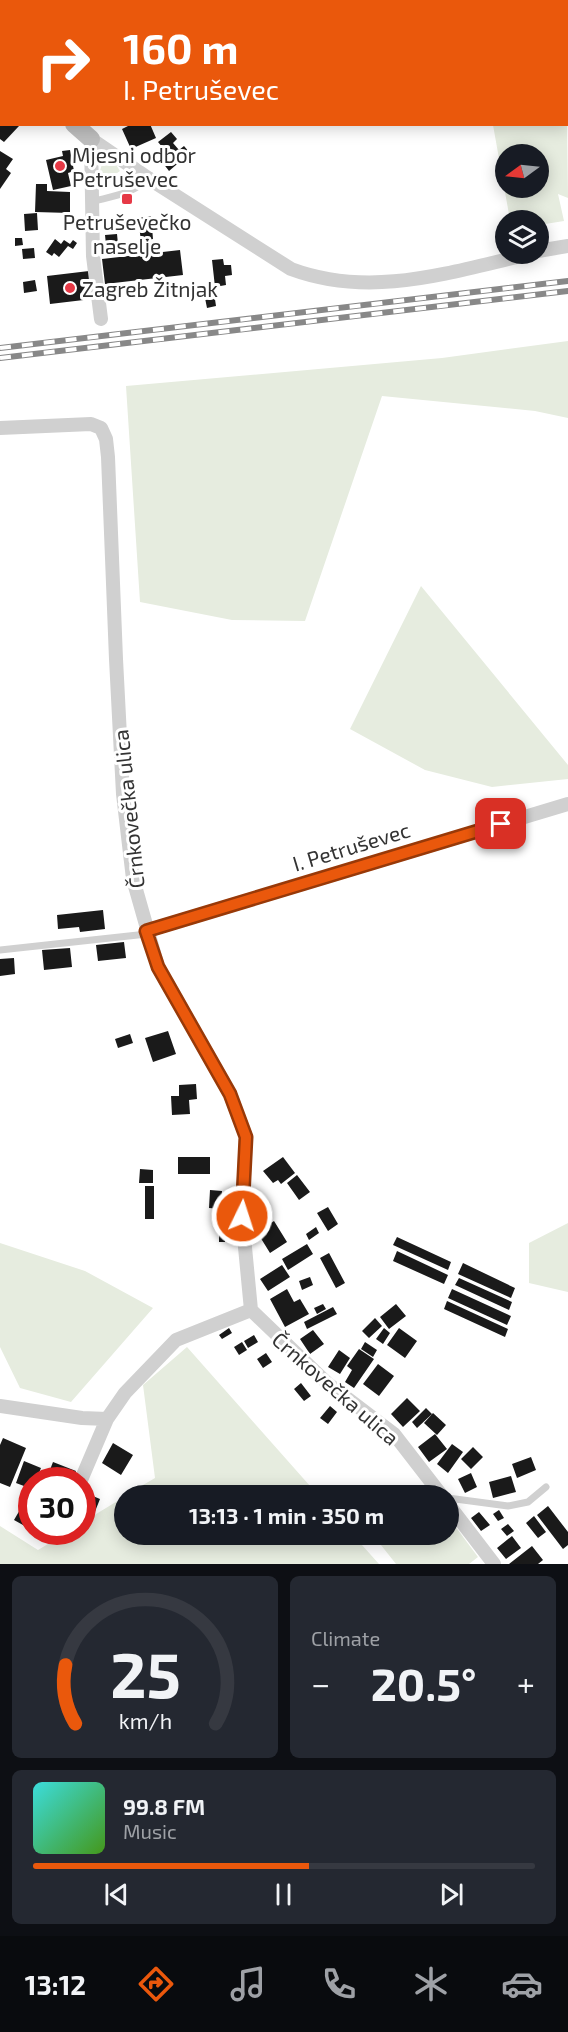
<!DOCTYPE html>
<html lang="en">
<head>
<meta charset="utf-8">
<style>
  body { margin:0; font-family:"Exo 2",sans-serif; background:#242831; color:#f1f3f6; height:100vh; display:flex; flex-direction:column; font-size:22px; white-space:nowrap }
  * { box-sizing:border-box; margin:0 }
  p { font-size:20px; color:#9ea1a6 }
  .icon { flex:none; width:33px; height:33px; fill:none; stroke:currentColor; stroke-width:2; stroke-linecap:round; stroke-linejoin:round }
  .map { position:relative; height:1564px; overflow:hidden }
  .sheet { display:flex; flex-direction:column; gap:12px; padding:12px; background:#0d0f14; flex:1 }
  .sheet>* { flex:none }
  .banner { position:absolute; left:0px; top:0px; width:568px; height:126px; box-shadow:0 3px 15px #0003; background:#ea580c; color:#fff; overflow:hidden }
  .needle { width:39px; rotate:255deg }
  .controls { position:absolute; left:495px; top:144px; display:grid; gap:12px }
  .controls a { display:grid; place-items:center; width:54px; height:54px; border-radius:50%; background:#171b24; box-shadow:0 3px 15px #0003; font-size:30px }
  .speed { position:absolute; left:18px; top:1467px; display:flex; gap:12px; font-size:30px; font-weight:700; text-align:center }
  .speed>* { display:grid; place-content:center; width:78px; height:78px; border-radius:50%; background:#171b24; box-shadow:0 3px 15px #0003; line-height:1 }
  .speed .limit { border:9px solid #d22; background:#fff; color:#111 }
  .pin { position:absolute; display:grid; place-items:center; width:51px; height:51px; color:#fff; margin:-26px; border-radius:12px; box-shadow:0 3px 9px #0006 }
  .me { position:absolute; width:66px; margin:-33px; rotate:4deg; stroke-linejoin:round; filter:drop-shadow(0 0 4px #0008) }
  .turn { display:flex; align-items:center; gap:21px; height:126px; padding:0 24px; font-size:27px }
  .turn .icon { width:78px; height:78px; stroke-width:2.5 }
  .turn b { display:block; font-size:42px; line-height:51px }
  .big { font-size:45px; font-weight:700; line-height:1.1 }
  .sheet .card { flex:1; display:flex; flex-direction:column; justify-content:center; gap:9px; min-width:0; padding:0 21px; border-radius:9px; background:#242831 }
  .sheet .dial { align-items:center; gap:0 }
  .dial svg { height:156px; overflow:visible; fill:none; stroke:#363941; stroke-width:7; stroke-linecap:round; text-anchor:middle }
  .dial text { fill:#f1f3f6; stroke:none }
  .song { display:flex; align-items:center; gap:18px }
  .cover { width:72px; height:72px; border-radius:9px; background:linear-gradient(135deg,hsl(180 70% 55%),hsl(100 70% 35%)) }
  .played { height:6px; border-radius:3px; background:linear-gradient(90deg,#ea580c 55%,#363941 55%) }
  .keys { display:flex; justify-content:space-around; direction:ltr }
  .heat { display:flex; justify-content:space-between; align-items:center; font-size:33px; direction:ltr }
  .sheet .tiles { flex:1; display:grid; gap:12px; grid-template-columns:1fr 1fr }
  .card:last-child { grid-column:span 2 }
  .trip { position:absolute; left:114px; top:1485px; width:345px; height:60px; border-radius:30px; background:#171b24; box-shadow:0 3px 15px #0003; font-weight:700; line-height:60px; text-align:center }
  .dock { display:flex; height:96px; justify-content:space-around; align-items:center; background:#090b0e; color:#9ea1a6 }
  .dock .icon { width:42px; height:42px }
  .dock .selected { color:#ea580c }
  .dock b { font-size:27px; color:#f1f3f6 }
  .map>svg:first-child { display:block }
</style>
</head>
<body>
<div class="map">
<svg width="568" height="1564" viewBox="0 0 568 1564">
  <rect width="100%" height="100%" fill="#fff"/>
  <!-- green -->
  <path fill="#e6ecdf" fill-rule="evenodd" d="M 567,120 L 568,198 L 558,194 L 564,221 L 539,225 L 538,220 L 510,220 L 493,125 L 567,124 ZM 506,154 L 538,154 L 538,188 L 506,188 Z
    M 108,161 L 115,163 L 120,171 L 110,178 L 111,181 L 109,182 L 102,180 L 99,174 L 102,164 Z
    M 568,341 L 568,418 L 535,411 L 382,396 L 305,621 L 232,620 L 140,602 L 126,386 L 442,358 Z
    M 421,586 L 568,765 L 568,779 L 492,787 L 425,770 L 350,729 Z
    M 568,1223 L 568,1292 L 529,1283 L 529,1243 Z
    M 0,1243 L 85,1271 L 153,1308 L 71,1402 L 20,1388 L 0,1347 Z
    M 187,1347 L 318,1495 L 126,1495 L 155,1478 L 143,1385 Z
    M 124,1497 L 124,1534 L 353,1535 L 379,1564 L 0,1564 L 0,1526 L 38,1550 L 68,1532 L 82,1532 L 83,1522 Z
    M 449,1518 L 478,1557 L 469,1564 L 396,1564 L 373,1535 L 448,1534 Z"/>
  <!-- building -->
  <path fill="#1a1a1a" d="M 0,124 L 18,124 L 19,126 L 4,142 L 0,139 Z
    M 132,124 L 150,124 L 156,138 L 131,149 L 122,129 Z
    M 171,132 L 177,139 L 173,143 L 179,150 L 184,146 L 190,153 L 169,171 L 156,154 L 163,148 L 158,142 Z
    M 70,150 L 74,171 L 68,173 L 71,186 L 53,190 L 46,160 L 63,156 L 62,151 Z
    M 0,151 L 13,159 L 6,169 L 11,173 L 0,189 Z
    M 36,184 L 47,184 L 47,191 L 70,192 L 70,213 L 35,212 Z
    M 37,213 L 38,230 L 25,231 L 24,214 Z
    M 151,216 L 153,239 L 141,241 L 138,218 Z
    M 117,234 L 118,244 L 106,245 L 105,235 Z
    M 15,238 L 22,238 L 23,245 L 15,246 Z
    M 55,239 L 61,244 L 64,240 L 70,244 L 73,240 L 77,243 L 73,249 L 68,246 L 59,257 L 54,253 L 52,256 L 46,252 Z
    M 34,248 L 35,258 L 23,259 L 22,249 Z
    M 180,250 L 183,275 L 105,284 L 102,259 Z
    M 223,259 L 224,265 L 231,265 L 232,275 L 225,276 L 226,285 L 215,287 L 212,260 Z
    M 89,271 L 92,299 L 50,304 L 47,276 Z
    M 35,280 L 37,291 L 24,293 L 23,282 Z
    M 213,286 L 216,306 L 207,308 L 203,288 Z
    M 103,910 L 105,929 L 80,932 L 79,927 L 58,929 L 57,915 Z
    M 124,942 L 126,958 L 98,961 L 96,945 Z
    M 70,948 L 72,967 L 44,970 L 42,950 Z
    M 14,958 L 15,974 L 0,976 L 0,959 Z
    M 168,1031 L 176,1054 L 153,1062 L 145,1038 Z
    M 130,1034 L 133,1043 L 118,1048 L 115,1039 Z
    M 196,1084 L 197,1099 L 189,1100 L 190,1114 L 172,1115 L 171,1096 L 179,1096 L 179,1085 Z
    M 178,1157 L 210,1157 L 210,1174 L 178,1174 Z
    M 283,1157 L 295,1173 L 281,1184 L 278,1180 L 273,1183 L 263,1171 Z
    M 140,1169 L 153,1170 L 153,1183 L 139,1183 Z
    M 297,1175 L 310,1192 L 299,1200 L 287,1183 Z
    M 145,1186 L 154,1186 L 154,1219 L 145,1219 Z
    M 210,1190 L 222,1191 L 221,1209 L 209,1208 Z
    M 328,1207 L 338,1224 L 328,1231 L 317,1213 Z
    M 274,1221 L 287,1242 L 270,1253 L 257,1232 Z
    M 316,1227 L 319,1233 L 309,1240 L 306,1234 Z
    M 219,1233 L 225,1233 L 225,1242 L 219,1242 Z
    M 397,1237 L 451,1262 L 448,1270 L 393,1245 Z
    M 307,1244 L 313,1254 L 288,1270 L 282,1259 Z
    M 397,1251 L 448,1275 L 444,1284 L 393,1261 Z
    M 329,1253 L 345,1283 L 336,1288 L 320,1258 Z
    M 463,1263 L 515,1288 L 511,1298 L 458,1274 Z
    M 282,1265 L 290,1277 L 268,1291 L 260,1279 Z
    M 310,1277 L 313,1285 L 302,1290 L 299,1281 Z
    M 459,1278 L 512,1302 L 509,1310 L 455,1285 Z
    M 287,1289 L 294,1302 L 300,1299 L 309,1314 L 285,1327 L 270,1299 Z
    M 452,1289 L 511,1316 L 507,1325 L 448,1298 Z
    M 447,1301 L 508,1329 L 505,1337 L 444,1309 Z
    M 323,1304 L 326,1309 L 317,1314 L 314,1308 Z
    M 396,1304 L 406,1316 L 389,1329 L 380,1317 Z
    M 333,1307 L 337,1314 L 307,1329 L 304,1322 Z
    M 375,1318 L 382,1326 L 369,1338 L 362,1331 Z
    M 229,1328 L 232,1333 L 222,1339 L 219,1335 Z
    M 384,1328 L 390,1333 L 383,1344 L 376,1339 Z
    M 399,1328 L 417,1341 L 405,1358 L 387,1345 Z
    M 313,1330 L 324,1344 L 310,1354 L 300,1339 Z
    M 254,1335 L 258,1342 L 248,1348 L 244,1341 Z
    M 242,1342 L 247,1350 L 239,1355 L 234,1347 Z
    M 365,1342 L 377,1350 L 373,1357 L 361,1349 Z
    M 359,1349 L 374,1359 L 354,1388 L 345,1382 L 352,1370 L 347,1366 Z
    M 339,1350 L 350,1358 L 340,1374 L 328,1367 Z
    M 266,1353 L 272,1362 L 263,1368 L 257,1359 Z
    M 378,1364 L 394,1376 L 379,1396 L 363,1384 Z
    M 301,1383 L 311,1396 L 304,1401 L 294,1389 Z
    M 407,1398 L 420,1411 L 403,1427 L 391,1414 Z
    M 330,1406 L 337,1412 L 328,1424 L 320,1418 Z
    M 426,1408 L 432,1414 L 417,1428 L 412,1422 Z
    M 433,1413 L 446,1425 L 437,1435 L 424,1423 Z
    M 435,1434 L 447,1449 L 429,1462 L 418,1447 Z
    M 3,1438 L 26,1448 L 10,1487 L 0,1483 L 0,1445 Z
    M 113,1443 L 133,1455 L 121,1475 L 102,1463 Z
    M 452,1444 L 463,1452 L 448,1473 L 437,1464 Z
    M 473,1447 L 483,1457 L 471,1469 L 461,1459 Z
    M 531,1457 L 536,1470 L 517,1478 L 512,1464 Z
    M 24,1461 L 41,1468 L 36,1480 L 32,1480 L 32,1489 L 16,1483 Z
    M 53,1462 L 76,1471 L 72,1480 L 46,1480 Z
    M 471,1473 L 477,1487 L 465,1493 L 458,1479 Z
    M 511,1476 L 516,1492 L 493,1498 L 489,1482 Z
    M 88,1494 L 100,1499 L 94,1514 L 82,1510 Z
    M 25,1501 L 32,1505 L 32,1530 L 14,1520 Z
    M 548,1506 L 568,1532 L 568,1545 L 563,1549 L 537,1515 Z
    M 499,1510 L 504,1518 L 498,1521 L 493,1514 Z
    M 479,1512 L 490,1525 L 481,1531 L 471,1518 Z
    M 534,1516 L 546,1532 L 538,1538 L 526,1523 Z
    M 508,1524 L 514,1531 L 507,1536 L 501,1529 Z
    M 512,1536 L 521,1548 L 506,1559 L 497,1548 Z
    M 532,1546 L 543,1560 L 538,1564 L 509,1564 Z"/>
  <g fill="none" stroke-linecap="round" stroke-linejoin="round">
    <!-- lane -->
    <path stroke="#d0d0d0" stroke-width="7" d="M 94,201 C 114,196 133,194 148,178
      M 0,950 L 147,934
      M 448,1498 L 508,1506 L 528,1502 L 546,1487"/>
    <!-- street -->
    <path stroke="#d0d0d0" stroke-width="14" d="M 190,2 L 192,0
      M 0,87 L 2,86
      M 91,139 L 148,178 L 291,269 C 372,299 450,272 530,254
      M 91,139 L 93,256 L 101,319
      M 538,251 L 568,246
      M 0,428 L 91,424 L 101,428 L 106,439 L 108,457 L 116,659 L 123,794 L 133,879 L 158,967 L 230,1094 L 246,1137 L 242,1216 L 251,1310 L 327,1383 L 394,1434 L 442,1496
      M 146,931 L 568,804
      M 0,1406 L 82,1418 L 107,1419 L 125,1393 L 176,1340 L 251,1310
      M 81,1480 L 107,1419
      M 448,1504 L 494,1564"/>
    <!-- secondary -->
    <path stroke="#bdbdbd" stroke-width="18" d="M 0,42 L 2,44
      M 74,124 L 91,139"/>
    <!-- rail casing -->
    <g stroke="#888" stroke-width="6">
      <path id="rail" d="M 0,348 L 568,281
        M 0,358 L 568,291"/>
    </g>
    <!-- rail -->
    <use href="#rail" stroke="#fff" stroke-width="4" stroke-dasharray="11" stroke-linecap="butt"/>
  </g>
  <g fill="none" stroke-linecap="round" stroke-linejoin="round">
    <!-- route casing -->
    <g stroke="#983908" stroke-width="15">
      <path id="route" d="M 242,1216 L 246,1137 L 230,1094 L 158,967 L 146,931 L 501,824"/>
    </g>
    <!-- route -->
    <use href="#route" stroke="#ea580c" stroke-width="10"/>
  </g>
  <!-- markers -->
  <g fill="#e63946" stroke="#fff" stroke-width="2">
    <circle cx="60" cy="166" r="6"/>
    <rect x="121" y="193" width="12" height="12" rx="3"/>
    <circle cx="70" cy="288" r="6"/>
  </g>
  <g text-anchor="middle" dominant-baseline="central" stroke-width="6" stroke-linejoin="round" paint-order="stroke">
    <!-- poi labels -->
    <g font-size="21" fill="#333" stroke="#fff" text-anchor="start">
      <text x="72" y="154">Mjesni odbor<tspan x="72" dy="24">Petruševec</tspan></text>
      <text x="127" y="221" text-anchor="middle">Petruševečko<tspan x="127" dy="24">naselje</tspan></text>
      <text x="82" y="288">Zagreb Žitnjak</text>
    </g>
    <!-- street labels -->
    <g font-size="21" fill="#333" stroke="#fff">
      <text transform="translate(128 809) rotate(-96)">Črnkovečka ulica</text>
      <text transform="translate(351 846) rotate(-17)">I. Petruševec</text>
      <text transform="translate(336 1388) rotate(41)">Črnkovečka ulica</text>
    </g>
  </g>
</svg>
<div class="controls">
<a><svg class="needle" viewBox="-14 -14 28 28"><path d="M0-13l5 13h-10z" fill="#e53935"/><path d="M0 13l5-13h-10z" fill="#9ea1a6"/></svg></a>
<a><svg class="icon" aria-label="layers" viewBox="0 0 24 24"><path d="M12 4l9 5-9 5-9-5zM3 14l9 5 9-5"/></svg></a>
</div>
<div class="speed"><div class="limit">30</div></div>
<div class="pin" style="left:501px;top:824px;background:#d93025"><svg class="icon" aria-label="arrive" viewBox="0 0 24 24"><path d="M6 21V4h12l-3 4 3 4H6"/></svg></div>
<svg class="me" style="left:242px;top:1216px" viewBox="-20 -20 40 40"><circle r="17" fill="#ea580c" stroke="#fff" stroke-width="3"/><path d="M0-11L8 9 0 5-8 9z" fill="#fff"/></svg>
<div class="trip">13:13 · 1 min · 350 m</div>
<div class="banner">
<div class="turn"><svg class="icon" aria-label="right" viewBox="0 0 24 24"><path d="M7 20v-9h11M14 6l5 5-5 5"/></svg><div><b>160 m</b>I. Petruševec</div></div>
</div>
</div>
<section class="sheet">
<div class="tiles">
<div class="card dial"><svg viewBox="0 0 100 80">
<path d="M14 69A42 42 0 1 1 86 69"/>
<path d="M14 69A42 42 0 0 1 9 39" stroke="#ea580c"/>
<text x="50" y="56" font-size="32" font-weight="700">25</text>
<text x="50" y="72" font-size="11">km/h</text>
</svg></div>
<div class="card"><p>Climate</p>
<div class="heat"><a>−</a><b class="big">20.5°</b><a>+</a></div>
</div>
<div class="card">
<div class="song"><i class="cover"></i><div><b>99.8 FM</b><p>Music</p></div></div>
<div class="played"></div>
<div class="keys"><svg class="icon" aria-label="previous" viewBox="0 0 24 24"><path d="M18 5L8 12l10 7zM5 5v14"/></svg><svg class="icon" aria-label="pause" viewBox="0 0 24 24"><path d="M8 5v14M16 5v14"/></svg><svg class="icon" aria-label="next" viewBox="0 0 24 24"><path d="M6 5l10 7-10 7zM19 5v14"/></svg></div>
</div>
</div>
</section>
<nav class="dock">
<b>13:12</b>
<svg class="icon selected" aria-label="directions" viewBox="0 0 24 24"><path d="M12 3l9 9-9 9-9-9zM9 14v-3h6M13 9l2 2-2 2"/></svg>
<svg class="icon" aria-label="music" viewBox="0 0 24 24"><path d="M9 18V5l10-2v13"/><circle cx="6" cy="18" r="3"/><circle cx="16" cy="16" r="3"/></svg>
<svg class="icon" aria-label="phone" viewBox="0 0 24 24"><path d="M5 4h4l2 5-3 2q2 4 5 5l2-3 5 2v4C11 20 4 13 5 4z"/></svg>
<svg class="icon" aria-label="climate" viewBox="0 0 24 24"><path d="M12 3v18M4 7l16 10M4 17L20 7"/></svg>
<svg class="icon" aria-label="car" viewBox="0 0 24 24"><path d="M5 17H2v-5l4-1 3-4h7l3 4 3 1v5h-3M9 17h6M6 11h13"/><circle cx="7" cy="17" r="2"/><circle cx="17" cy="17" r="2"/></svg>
</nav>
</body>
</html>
